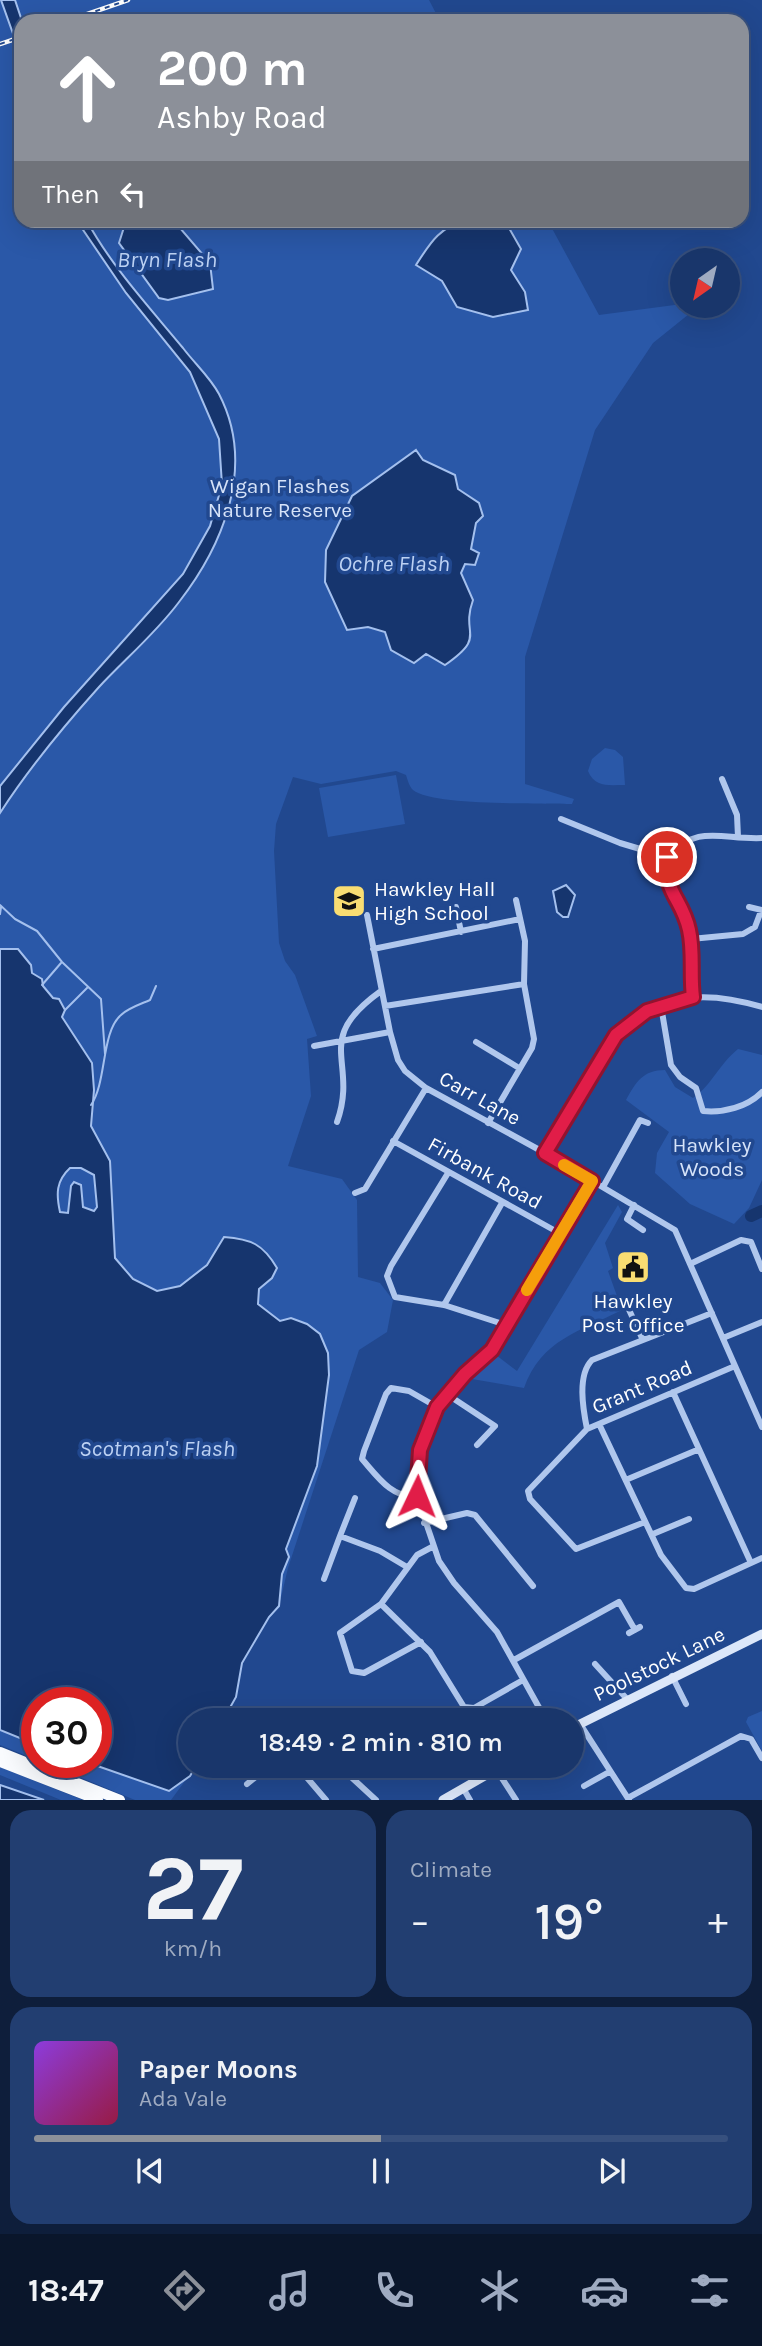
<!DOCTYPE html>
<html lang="en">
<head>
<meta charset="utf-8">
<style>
  body { margin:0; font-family:Karla,sans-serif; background:#223e71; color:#f1f3f6; height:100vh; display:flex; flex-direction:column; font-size:26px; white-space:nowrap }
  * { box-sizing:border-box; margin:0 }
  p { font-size:23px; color:#9fabc1 }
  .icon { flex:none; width:38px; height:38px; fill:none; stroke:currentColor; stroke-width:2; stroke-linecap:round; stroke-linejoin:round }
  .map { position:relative; height:1800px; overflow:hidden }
  .panel { display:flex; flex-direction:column; gap:10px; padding:10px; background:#0e1e3b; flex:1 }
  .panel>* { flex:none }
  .guide { position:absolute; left:14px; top:14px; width:735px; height:214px; border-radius:21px; box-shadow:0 7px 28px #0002,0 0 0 2px #37507e; background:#8c9099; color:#fff; overflow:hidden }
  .needle { width:46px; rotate:214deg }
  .controls { position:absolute; left:670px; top:248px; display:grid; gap:14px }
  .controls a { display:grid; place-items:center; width:70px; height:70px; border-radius:50%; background:#19366b; box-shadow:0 7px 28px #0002,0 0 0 2px #37507e; font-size:35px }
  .speed { position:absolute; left:21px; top:1687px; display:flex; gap:14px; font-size:35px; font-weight:700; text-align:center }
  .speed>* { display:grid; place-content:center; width:91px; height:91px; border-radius:50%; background:#19366b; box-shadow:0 7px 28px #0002,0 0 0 2px #37507e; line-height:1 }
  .speed .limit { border:10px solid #d22; background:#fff; color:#111 }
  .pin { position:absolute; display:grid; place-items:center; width:60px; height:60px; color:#fff; margin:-30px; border:4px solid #fff; border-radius:50%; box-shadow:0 2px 7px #0007 }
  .me { position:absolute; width:77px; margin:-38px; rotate:2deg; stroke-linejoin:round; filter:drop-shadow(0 0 5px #0008) }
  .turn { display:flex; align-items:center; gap:24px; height:147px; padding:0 28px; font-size:32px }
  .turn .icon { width:91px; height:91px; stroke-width:2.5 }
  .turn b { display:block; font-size:49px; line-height:60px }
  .then { display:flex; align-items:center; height:66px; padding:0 28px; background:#0003; gap:14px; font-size:26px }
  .big { font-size:52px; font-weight:600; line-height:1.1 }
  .panel .tile { flex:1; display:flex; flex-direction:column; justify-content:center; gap:10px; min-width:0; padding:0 24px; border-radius:21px; background:#223e71 }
  .panel .dial { align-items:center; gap:0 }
  .dial b { font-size:91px; line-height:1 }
  .song { display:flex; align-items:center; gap:21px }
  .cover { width:84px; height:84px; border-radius:10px; background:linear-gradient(135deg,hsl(270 70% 55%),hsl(340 70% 35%)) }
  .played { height:7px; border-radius:4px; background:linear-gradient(90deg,#8c9099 50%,#37507e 50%) }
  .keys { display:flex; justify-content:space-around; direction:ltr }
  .heat { display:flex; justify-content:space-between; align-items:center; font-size:38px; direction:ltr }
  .panel .tiles { flex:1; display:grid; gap:10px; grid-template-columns:1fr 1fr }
  .tile:last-child { grid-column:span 2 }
  .trip { position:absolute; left:178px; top:1708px; width:406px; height:70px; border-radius:35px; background:#19366b; box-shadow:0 7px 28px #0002,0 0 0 2px #37507e; font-weight:600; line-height:70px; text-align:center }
  .tabs { display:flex; height:112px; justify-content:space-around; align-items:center; background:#0a162b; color:#9fabc1 }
  .tabs .icon { width:49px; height:49px }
  .tabs .selected { color:#8c9099 }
  .tabs b { font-size:32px; color:#f1f3f6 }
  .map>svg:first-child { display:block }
</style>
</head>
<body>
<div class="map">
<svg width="762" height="1800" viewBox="0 0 762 1800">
  <rect width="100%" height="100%" fill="#21488f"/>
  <!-- green -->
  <path fill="#2a58a8" d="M 0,0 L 429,0 L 440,21 L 21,21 L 21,220 L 548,221 L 599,315 L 682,304 L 682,306 L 699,306 L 653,343 L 595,430 L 525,657 L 525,784 L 574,799 L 572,804 C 542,803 432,806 413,790 C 409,786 408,781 406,775 L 396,771 L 321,784 L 293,777 L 276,824 L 274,851 L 279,943 L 285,961 L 295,975 L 317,1036 L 307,1039 L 311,1096 L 288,1166 L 342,1179 L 357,1200 L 358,1277 L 380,1283 L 393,1300 L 387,1332 L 359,1350 L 288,1568 L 279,1606 L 269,1617 L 242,1663 L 236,1697 L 223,1720 L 191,1720 L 191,1766 L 196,1766 L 171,1800 L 135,1800 L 43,1762 L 96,1762 L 96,1703 L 37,1703 L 37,1760 L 0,1745 Z
    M 605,748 L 615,750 L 623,757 L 625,785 C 609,785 595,788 588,771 L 592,759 Z
    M 396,775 L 405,824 L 328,837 L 319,788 Z
    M 738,1049 L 762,1055 L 762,1180 L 749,1208 L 734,1224 L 690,1204 L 655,1173 L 657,1153 L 669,1132 L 626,1100 C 636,1082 643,1070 665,1070 L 675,1087 L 693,1098 C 712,1085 719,1064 738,1049 Z
    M 618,1205 L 622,1212 L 605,1243 L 613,1268 L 608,1271 L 622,1310 C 580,1331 541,1340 524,1388 L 472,1379 L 496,1355 L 517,1371 Z
    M 762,1711 L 762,1751 L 746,1722 L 748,1717 Z
    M 0,1767 L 83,1800 L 61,1800 L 0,1775 Z"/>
  <!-- water -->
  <path fill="#16356e" stroke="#a4c0ee" stroke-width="2" fill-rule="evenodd" d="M 1,0 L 15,0 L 22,21 L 21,56 Z
    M 468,220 L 505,221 L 521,249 L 511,270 L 525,292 L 528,310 L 493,317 L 457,307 L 442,281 L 416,265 C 430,243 440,226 468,220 Z
    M 77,221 L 87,221 C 112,267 150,308 183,348 C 195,364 210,377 219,394 C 256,465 224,544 179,602 C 156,633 125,659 99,687 C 63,727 29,768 0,813 L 0,786 L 64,707 L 183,574 L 210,526 L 222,485 L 219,439 L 190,372 L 126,293 Z
    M 126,221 L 174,221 L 210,263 L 213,289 L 168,300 L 159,298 L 119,243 Z
    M 416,450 L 423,460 L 455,475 L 458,489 L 479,503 L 483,516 L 476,523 L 471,549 L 479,553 L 475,565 L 465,564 L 461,573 L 473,600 C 460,636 488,635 445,665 L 426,654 L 414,663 L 391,650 L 385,632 L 368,627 L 347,630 L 325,582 L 326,550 L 352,496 Z
    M 566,885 L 575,895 L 568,917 L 563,917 L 557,912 L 553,891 Z
    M 0,949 L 18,949 L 31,965 L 32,973 L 42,979 L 43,986 L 53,998 L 59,999 L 65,1010 L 62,1017 L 92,1063 L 94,1090 L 91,1126 L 110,1161 L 115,1258 L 133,1279 L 157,1291 L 180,1286 L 207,1265 L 224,1237 C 251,1239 263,1244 277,1268 L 272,1278 L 259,1289 L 258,1304 L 280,1321 L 291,1318 L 307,1324 L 320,1334 L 328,1353 L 329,1375 L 317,1466 L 286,1549 L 289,1557 L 282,1574 L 279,1606 L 269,1617 L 242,1663 L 236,1697 L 223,1720 L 191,1720 L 191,1766 L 196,1766 L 190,1776 L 169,1791 L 86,1762 L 96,1762 L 96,1703 L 37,1703 L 37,1745 L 0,1730 ZM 70,1168 L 81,1168 L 94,1175 L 97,1207 L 94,1211 L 83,1207 L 81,1185 L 74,1182 L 71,1186 L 68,1213 L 60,1212 C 56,1194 56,1181 70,1168 Z
    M 0,1785 L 44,1800 L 0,1800 Z"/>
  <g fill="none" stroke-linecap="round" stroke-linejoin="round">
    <!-- stream -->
    <path stroke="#a4c0ee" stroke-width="2" d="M 0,905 L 15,919 L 37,931 L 62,962 L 101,999 L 105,1054
      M 0,914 L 1,907
      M 42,985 L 61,963
      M 65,1010 L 88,987
      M 91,1105 C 107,1082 101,1032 121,1015 C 128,1008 141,1004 150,1000 L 156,986"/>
    <!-- river -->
    <path stroke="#16356e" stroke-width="12" d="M 751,1216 L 762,1211"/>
    <!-- minor -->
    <path stroke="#b0c7ed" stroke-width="6" d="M 722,779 L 737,815 L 738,837
      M 561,819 L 620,843 L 667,857
      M 456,907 L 461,932
      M 749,907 L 762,910
      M 367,915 L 390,1032 L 398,1060 L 405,1071 L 426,1088 L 545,1153 L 675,1230 L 762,1427
      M 691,939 L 743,934 L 755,927 L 761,911
      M 373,949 L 520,919
      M 693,997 C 690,975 693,952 689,930 C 682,898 663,895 667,857 C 698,823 722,840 762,838
      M 385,1006 L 524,984
      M 661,1006 L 671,1065 L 680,1077 L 696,1088 L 703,1111 C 724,1113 747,1107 762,1092
      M 476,1042 L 519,1068
      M 314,1046 L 390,1032
      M 337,1122 C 359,1060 311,1041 381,991
      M 488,1123 L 532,1048 L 534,1039 L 524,984 L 525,941 L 516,900
      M 393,1141 L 561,1234
      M 545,1153 C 603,1060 627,966 762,1007
      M 448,1173 L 391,1266 L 387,1276 L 395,1297 L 444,1305 L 506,1325
      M 603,1187 L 640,1120 L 648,1123
      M 355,1193 L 365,1189 L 426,1088
      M 634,1205 L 627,1219 L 643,1230
      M 690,1264 L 741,1240 L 751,1242 L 762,1269
      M 625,1301 L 642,1338
      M 444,1305 L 502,1203
      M 723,1338 L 762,1322
      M 673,1392 L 751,1563
      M 448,1395 L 495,1426 L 477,1445
      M 600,1426 L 661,1555 L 686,1588 L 694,1589 L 762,1558
      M 587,1429 C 583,1409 577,1375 592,1360 L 712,1313
      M 628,1479 L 697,1450
      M 417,1496 C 392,1499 377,1476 362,1459 L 364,1451 L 386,1394 L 391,1388 L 409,1391 L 437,1407
      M 645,1522 L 576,1549 L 530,1499 L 528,1491 L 587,1429 L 735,1366
      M 424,1523 L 467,1513 L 475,1515 L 533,1586
      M 653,1534 L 689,1519
      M 340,1536 L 355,1498
      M 432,1547 L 417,1555 L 381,1604 L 430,1652 L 464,1707 L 474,1708 L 523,1680
      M 324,1579 L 340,1536 L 380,1551 L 407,1567
      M 381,1604 L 340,1633 L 352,1671 L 364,1673 L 421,1642
      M 629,1633 L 640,1627
      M 514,1660 L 619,1602 L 635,1630
      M 595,1664 L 627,1699
      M 672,1676 L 686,1704
      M 546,1720 L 497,1632 L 454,1583 L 439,1561 L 417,1496 L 417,1466 L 437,1407 L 465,1374 L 492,1350 L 592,1181
      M 580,1724 L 629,1800
      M 297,1766 L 326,1800
      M 469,1766 L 477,1779
      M 496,1769 L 516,1800
      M 350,1776 L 376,1800
      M 247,1784 L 269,1766
      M 584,1786 L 609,1772
      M 463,1788 L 470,1800
      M 628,1798 L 741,1736 L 751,1739 L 762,1758"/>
    <!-- secondary -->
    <path stroke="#dce7f9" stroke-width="9" d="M 572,1728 L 762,1634
      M 443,1800 L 502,1766"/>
    <!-- trunk -->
    <path stroke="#fafcff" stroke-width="10" d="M 0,1752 L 120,1800
      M 0,1762 L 98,1800"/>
    <!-- rail casing -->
    <g stroke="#fff" stroke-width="4.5">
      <path id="rail" d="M 67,21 L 128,0
        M 0,44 L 21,37"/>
    </g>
    <!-- rail -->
    <use href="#rail" stroke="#21488f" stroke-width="2" stroke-dasharray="5" stroke-linecap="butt"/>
  </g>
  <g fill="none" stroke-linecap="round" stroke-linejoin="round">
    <!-- route casing -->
    <g stroke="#92132f" stroke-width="18">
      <path id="route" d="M 417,1496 L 420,1450 L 437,1407 L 465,1374 L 492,1350 L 592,1181 L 545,1153 L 616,1035 L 647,1011 L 693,997 C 690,975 694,952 689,930 C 682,898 664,894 667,857"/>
    </g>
    <!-- route -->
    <use href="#route" stroke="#e11d48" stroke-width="12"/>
    <!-- slow -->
    <path stroke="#f59e0b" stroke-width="12" d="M 527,1290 L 592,1181 L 564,1165"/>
  </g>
  <!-- icons -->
  <defs>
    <g id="school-square" transform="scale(1.75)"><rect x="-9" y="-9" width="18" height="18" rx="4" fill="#f9dd72" stroke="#21488f"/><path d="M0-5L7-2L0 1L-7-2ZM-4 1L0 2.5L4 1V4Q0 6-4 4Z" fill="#111"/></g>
    <g id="civic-square" transform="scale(1.75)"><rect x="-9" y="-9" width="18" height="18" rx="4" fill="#f9dd72" stroke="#21488f"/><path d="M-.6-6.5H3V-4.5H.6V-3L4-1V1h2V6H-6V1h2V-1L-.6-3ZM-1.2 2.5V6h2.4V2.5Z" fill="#111"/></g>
  </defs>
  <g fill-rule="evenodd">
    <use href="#school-square" x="349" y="901"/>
    <use href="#civic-square" x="633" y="1267"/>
  </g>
  <g text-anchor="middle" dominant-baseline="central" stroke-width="7" stroke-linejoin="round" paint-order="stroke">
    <!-- park labels -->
    <g font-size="21" fill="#d6e3f9" stroke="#21488f">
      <text x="280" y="486">Wigan Flashes<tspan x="280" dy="24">Nature Reserve</tspan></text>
      <text x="712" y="1145">Hawkley<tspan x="712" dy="24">Woods</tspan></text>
    </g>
    <!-- poi labels -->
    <g font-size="21" fill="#fff" stroke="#21488f" text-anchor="start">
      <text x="374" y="889">Hawkley Hall<tspan x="374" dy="24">High School</tspan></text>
      <text x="633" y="1301" text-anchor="middle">Hawkley<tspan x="633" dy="24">Post Office</tspan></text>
    </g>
    <!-- street labels -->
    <g font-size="21" fill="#fff" stroke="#21488f">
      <text transform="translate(480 1098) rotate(29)">Carr Lane</text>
      <text transform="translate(485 1173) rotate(29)">Firbank Road</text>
      <text transform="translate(642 1387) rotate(-23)">Grant Road</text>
      <text transform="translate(659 1664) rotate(-26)">Poolstock Lane</text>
    </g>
    <!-- water labels -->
    <g font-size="23" font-style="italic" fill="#bcd1f3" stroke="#21488f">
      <text x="167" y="259">Bryn Flash</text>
      <text x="394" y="563">Ochre Flash</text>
      <text x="157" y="1448">Scotman's Flash</text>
    </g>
  </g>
</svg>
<div class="controls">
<a><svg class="needle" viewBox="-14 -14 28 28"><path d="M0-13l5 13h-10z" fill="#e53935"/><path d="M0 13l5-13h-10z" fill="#9fabc1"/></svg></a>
</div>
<div class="speed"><div class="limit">30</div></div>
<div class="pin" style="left:667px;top:857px;background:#d93025"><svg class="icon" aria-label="arrive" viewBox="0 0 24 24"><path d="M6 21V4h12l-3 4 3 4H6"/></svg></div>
<svg class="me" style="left:417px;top:1496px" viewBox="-20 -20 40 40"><path d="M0-17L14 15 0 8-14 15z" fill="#e11d48" stroke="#fff" stroke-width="4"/></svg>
<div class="trip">18:49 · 2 min · 810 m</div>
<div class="guide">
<div class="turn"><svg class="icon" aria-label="ahead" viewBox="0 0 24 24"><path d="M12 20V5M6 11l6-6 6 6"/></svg><div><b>200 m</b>Ashby Road</div></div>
<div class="then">Then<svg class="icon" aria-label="left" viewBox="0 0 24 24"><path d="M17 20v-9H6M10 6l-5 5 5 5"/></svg></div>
</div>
</div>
<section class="panel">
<div class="tiles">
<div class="tile dial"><b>27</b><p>km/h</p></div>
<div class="tile"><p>Climate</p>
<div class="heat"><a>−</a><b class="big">19°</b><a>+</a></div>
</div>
<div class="tile">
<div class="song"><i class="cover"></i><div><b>Paper Moons</b><p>Ada Vale</p></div></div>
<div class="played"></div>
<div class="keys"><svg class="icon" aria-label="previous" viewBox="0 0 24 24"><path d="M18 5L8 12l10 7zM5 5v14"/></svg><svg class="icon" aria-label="pause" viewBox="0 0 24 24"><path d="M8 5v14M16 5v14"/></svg><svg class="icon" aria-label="next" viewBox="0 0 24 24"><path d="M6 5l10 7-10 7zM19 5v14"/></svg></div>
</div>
</div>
</section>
<nav class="tabs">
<b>18:47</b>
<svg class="icon selected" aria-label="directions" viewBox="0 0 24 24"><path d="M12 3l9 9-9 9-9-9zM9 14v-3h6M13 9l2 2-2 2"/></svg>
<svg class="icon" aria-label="music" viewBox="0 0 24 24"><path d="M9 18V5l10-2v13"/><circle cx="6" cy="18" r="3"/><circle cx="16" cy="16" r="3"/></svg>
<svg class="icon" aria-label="phone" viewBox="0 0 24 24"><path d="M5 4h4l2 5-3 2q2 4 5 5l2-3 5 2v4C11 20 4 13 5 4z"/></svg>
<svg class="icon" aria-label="climate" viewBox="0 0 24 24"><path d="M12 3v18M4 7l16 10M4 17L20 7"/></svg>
<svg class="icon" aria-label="car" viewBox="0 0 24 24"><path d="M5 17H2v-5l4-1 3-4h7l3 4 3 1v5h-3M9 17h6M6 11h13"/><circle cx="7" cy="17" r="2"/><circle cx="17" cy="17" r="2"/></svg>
<svg class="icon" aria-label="filters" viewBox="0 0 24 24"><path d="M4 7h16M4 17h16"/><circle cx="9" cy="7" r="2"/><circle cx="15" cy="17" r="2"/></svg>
</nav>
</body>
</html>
